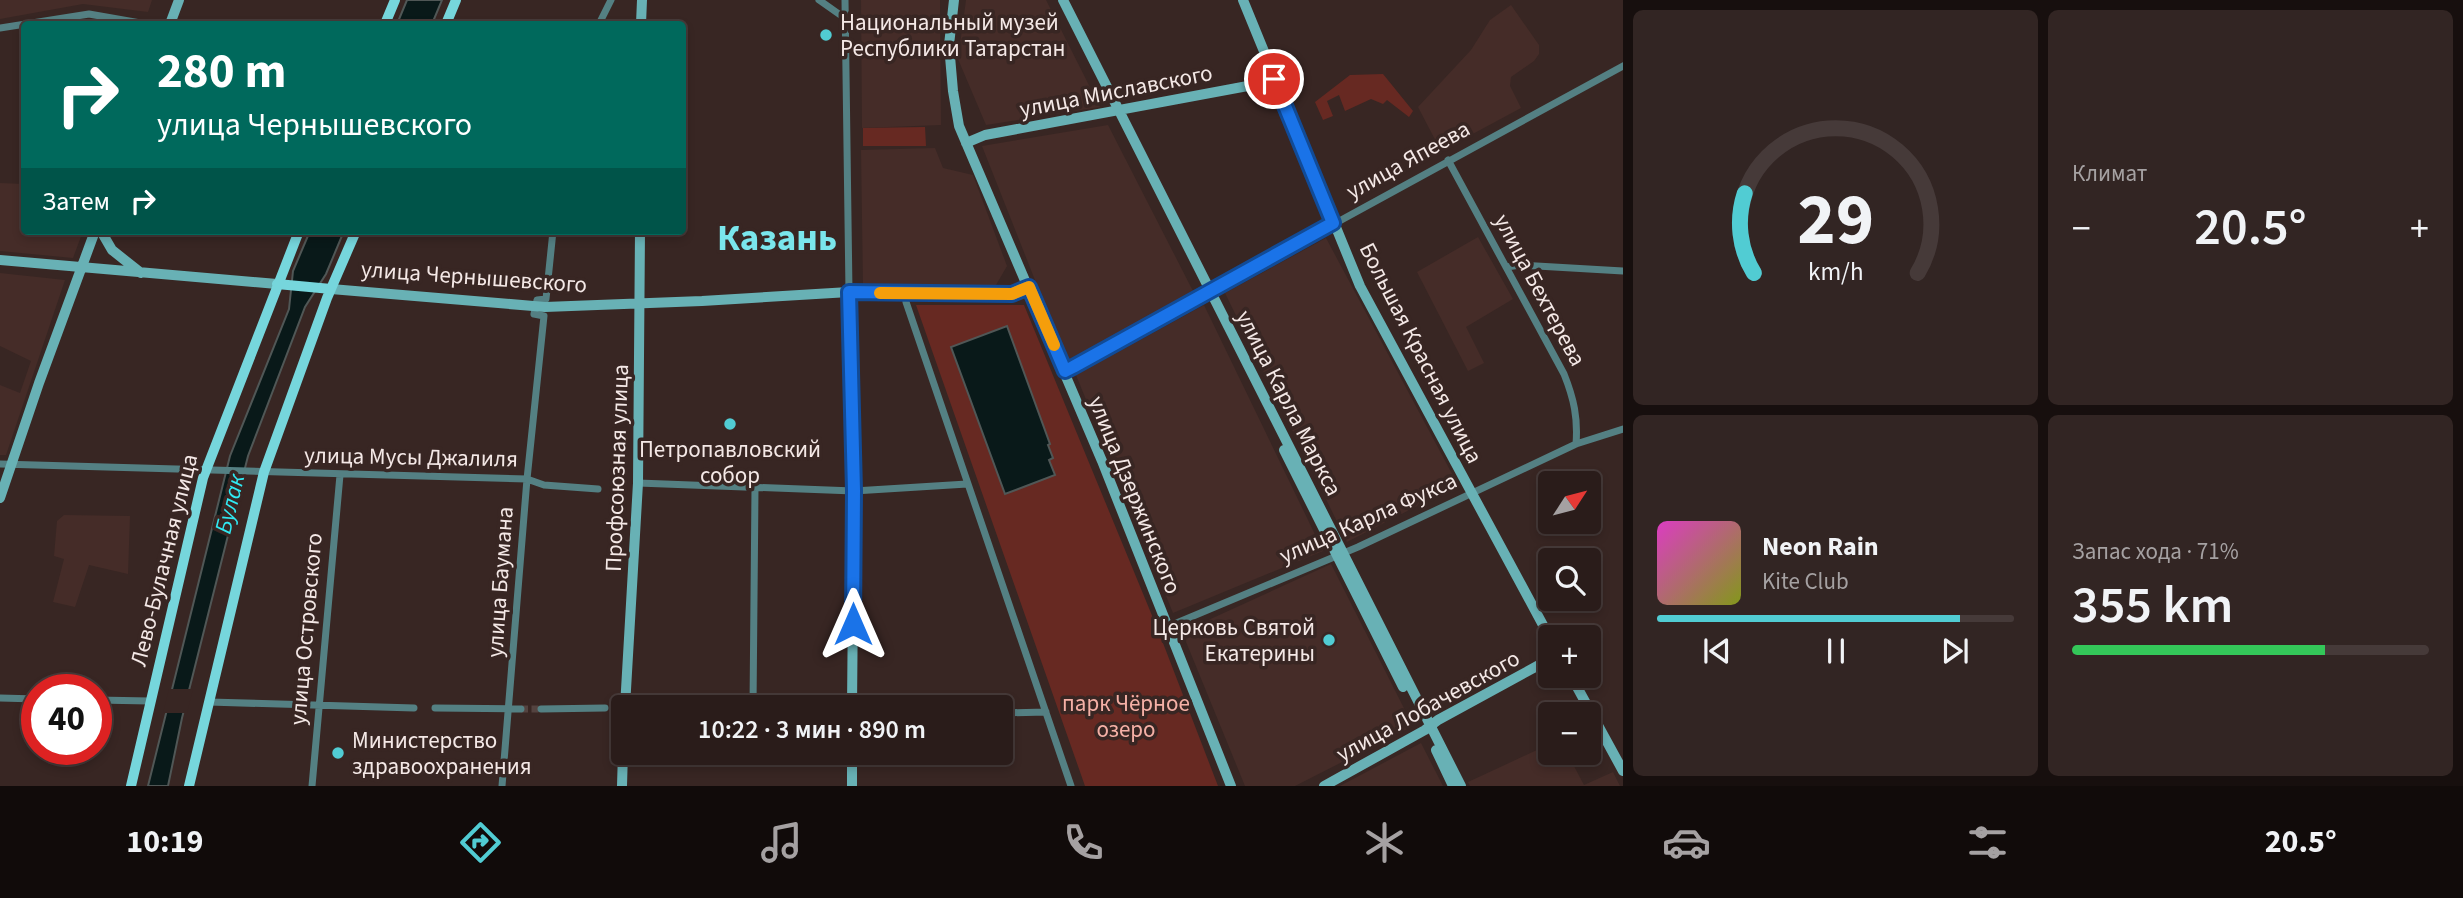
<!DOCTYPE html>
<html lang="ru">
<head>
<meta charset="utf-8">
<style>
  body { margin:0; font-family:"Source Sans 3",sans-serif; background:#322523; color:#f1f3f6; height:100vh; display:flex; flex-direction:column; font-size:26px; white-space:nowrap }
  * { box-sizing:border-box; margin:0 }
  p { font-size:23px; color:#a5a1a2 }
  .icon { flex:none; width:38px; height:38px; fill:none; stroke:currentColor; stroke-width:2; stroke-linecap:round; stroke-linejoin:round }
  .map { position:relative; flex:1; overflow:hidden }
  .sheet { display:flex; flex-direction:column; gap:10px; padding:10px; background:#170f0e; width:840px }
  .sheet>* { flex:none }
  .banner { position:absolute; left:21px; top:21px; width:665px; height:214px; border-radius:7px; box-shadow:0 4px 10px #0003,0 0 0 2px #463a39; background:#00695c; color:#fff; overflow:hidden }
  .needle { width:46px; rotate:54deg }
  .controls { position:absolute; left:1538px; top:471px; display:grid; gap:14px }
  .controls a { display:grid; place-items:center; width:63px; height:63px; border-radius:7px; background:#2a1c1a; box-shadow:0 4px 10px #0003,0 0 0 2px #463a39; font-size:35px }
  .speed { position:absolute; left:21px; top:674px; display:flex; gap:14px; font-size:35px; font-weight:700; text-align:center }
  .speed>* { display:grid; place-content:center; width:91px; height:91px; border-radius:50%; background:#2a1c1a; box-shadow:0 4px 10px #0003,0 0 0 2px #463a39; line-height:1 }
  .speed .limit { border:10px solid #d22; background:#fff; color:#111 }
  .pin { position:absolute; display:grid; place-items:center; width:60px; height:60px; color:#fff; margin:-30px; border:4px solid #fff; border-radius:50%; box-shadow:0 2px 7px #0007 }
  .me { position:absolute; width:77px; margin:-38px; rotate:0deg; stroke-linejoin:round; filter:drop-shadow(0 0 5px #0008) }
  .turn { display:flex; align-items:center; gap:24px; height:147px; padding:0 21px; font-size:32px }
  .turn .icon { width:91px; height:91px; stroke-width:2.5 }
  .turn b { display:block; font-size:49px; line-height:60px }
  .then { display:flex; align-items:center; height:66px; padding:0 21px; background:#0003; gap:14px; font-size:26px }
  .big { font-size:52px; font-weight:600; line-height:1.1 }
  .sheet .card { flex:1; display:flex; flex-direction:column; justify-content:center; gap:10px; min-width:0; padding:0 24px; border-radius:10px; background:#322523 }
  .sheet .dial { align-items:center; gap:0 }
  .dial svg { height:182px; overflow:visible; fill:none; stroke:#463a39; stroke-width:7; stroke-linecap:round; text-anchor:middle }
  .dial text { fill:#f1f3f6; stroke:none }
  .song { display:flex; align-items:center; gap:21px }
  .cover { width:84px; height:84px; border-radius:10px; background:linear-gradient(135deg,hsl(310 70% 55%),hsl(70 70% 35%)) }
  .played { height:7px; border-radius:4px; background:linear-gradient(90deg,#51ccd3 85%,#463a39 85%) }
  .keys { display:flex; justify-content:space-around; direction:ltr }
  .heat { display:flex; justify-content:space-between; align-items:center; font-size:38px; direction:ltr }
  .charge { height:10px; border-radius:5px; background:linear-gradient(90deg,#34c759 71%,#463a39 0) }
  .sheet .tiles { flex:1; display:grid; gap:10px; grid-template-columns:repeat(2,1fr) }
  .trip { position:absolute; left:611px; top:695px; width:402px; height:70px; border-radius:7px; background:#2a1c1a; box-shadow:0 4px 10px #0003,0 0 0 2px #463a39; font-weight:600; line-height:70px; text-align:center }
  .tabs { display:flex; height:112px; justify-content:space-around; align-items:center; background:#110b0a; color:#a5a1a2 }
  .tabs .icon { width:49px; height:49px }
  .tabs .selected { color:#51ccd3 }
  .tabs b { font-size:32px; color:#f1f3f6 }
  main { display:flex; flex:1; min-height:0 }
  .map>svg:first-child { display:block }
</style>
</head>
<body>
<main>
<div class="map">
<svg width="1623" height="786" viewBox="0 0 1623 786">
  <rect width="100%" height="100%" fill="#382623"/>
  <!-- built -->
  <path fill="#452c28" d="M 0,0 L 152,0 L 148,12 L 83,4 L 0,19 Z
    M 861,0 L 940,0 L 941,125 L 862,128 Z
    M 966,0 L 1046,0 L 1100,107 L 986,125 L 958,59 Z
    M 1511,5 L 1539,45 L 1539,54 L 1534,61 L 1511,77 L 1510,86 L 1521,108 L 1441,151 L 1418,107 L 1471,50 L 1490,20 Z
    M 1108,125 L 1194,293 L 1067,361 L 982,146 Z
    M 935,148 L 943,168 L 973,175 L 1007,266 L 996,285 L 863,286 L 861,150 Z
    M 0,183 L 24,184 L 24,231 L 83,231 L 73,258 L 0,251 Z
    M 1478,237 L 1513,299 L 1466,327 L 1484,363 L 1468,371 L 1417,272 Z
    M 1326,238 L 1458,485 L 1347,542 L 1225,293 Z
    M 0,273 L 65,280 L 6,455 L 0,455 L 0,385 L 20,393 L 31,361 L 0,346 Z
    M 1204,305 L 1323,551 L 1173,613 L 1076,375 Z
    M 64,515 L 130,516 L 128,574 L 89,565 L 75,607 L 53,602 L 64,559 L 54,556 L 57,521 Z
    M 1331,564 L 1413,726 L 1295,786 L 1245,786 L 1182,632 Z
    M 1421,743 L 1443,786 L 1340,786 Z
    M 1550,744 L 1550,752 L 1567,753 L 1584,785 L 1613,772 L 1620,786 L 1470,786 L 1468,782 Z"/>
  <!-- green -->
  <path fill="#672922" d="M 1383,74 L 1413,111 L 1409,117 L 1387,100 L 1383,104 L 1371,99 L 1345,111 L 1339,95 L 1327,101 L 1333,116 L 1323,120 L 1315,102 L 1350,75 Z
    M 925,127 L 926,146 L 863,146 L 863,128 Z
    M 916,305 L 1024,305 L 1158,630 L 1218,786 L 1085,786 Z"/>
  <!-- water -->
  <path fill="#091919" stroke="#505756" stroke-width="2" d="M 407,0 L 442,0 L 432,24 L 397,24 Z
    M 310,231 L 344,231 L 326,274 L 305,307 L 248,456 L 182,718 L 168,786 L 148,786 L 230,456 L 289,309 L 293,271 Z
    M 1007,326 L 1050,444 L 1048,445 L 1053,458 L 1049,460 L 1055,475 L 1005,494 L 951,347 Z"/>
  <!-- pier -->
  <path fill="#382623" d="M 169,689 L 193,689 L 187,713 L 163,713 Z"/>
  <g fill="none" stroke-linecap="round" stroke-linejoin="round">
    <!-- street-tunnel -->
    <path stroke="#544340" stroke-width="7" stroke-dasharray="7 3.5" stroke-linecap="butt" d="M 521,709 L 541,709"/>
    <!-- street -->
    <path stroke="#548083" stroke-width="7" d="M 819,0 L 846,19
      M 845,0 L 849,292
      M 599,24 L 611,0
      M 0,28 L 89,14 L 146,24
      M 1448,160 L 1564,374 C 1574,399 1578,418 1576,444
      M 1506,267 L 1521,265 L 1623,271
      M 905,293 L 906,302 L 1071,786
      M 1065,371 L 1623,66
      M 0,464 L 527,479 L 544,485 L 598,489
      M 638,483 L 854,491 L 967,484
      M 1167,627 L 1358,547 L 1576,444 L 1623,429
      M 0,698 L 37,699
      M 96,700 L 150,701
      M 209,702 L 414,708
      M 753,707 L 755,489
      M 435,708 L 521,709
      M 541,709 L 605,708
      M 1001,713 L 1046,712
      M 312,786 L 340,475
      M 502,786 L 527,479 L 544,316 L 534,314 L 537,300 L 546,299 L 553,231"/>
    <!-- secondary -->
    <path stroke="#68b1b5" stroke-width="10" d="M 954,0 L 949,45 L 953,91 L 959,126 L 1102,461 L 1231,786
      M 1063,0 L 1461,786
      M 1243,0 L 1360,286 L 1550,638
      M 170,24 L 179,0
      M 641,24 L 642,0
      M 966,143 L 985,135 L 1253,85 L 1274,79
      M 101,231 L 112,250 L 141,273
      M 0,260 L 277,284
      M 331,289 L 545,307 L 702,301 L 849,292 L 1012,294 L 1029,287
      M 849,292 L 854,491 L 852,707
      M 1284,450 L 1403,687
      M 0,498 L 39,383 L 95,231
      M 1571,676 L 1623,771
      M 625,707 L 638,483 L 640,231
      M 1436,750 L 1453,786
      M 852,752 L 852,786
      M 622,786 L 623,752
      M 1324,786 L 1425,730 L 1438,720 L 1550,659"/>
    <!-- primary -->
    <path stroke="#76d6dc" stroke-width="10" d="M 385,24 L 395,0
      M 446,24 L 456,0
      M 277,284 L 331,289
      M 131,786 L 203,478 L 299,231
      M 189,786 L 264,472 L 327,298 L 356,231"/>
  </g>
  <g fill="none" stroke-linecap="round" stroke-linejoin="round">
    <!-- route casing -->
    <g stroke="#114b97" stroke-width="18">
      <path id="route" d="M 853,624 L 854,491 L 849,292 L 1012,294 L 1029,287 L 1065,371 L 1073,367 L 1333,223 L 1274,79"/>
    </g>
    <!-- route -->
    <use href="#route" stroke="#1a73e8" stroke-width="12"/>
    <!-- slow -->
    <path stroke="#f59e0b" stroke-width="12" d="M 880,293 L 1012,294 L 1029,287 L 1054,345"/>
  </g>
  <!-- markers -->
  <g fill="#51ccd3" stroke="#382623" stroke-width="2.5">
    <circle cx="826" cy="35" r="7"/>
    <circle cx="730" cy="424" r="7"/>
    <circle cx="1329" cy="640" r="7"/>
    <circle cx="338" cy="753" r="7"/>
  </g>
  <g text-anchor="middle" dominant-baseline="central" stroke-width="7" stroke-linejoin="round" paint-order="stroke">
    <!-- poi labels -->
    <g font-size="23" fill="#f4e8e6" stroke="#382623" text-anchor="start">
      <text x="840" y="22">Национальный музей<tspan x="840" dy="26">Республики Татарстан</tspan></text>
      <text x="730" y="449" text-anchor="middle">Петропавловский<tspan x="730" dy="26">собор</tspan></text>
      <text x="1315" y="627" text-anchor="end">Церковь Святой<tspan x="1315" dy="26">Екатерины</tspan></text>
      <text x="352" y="740">Министерство<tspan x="352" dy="26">здравоохранения</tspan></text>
    </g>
    <!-- street labels -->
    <g font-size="23" fill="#f4e8e6" stroke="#382623">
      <text transform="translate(1116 91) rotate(-11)">улица Миславского</text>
      <text transform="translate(1408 160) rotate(-29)">улица Япеева</text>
      <text transform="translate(474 277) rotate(4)">улица Чернышевского</text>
      <text transform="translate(1540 290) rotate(62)">улица Бехтерева</text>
      <text transform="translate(1421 353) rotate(63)">Большая Красная улица</text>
      <text transform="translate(1289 403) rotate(63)">улица Карла Маркса</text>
      <text transform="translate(411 457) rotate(1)">улица Мусы Джалиля</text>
      <text transform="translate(617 468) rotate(-88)">Профсоюзная улица</text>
      <text transform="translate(1135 495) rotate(68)">улица Дзержинского</text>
      <text transform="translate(1368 518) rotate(-24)">улица Карла Фукса</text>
      <text transform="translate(164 560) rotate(-76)">Лево-Булачная улица</text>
      <text transform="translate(500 582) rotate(-86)">улица Баумана</text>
      <text transform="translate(306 629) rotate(-85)">улица Островского</text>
      <text transform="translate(1428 706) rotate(-29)">улица Лобачевского</text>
    </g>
    <!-- park labels -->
    <g font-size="23" fill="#f5b0a6" stroke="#382623">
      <text x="1126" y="703">парк Чёрное<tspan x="1126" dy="26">озеро</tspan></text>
    </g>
    <!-- water labels -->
    <g font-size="24" font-style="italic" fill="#30e9f2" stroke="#382623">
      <text transform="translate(230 504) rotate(-76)">Булак</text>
    </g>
    <!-- town labels -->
    <g font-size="37" font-weight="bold" fill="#7ae6ec" stroke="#382623">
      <text x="777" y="238">Казань</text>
    </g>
  </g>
</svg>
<div class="controls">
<a><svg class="needle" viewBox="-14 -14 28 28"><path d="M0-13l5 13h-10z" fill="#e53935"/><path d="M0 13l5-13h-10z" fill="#a5a1a2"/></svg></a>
<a><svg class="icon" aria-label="search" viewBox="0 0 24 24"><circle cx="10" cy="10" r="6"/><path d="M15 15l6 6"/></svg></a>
<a>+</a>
<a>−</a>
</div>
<div class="speed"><div class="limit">40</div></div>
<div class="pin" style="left:1274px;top:79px;background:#d93025"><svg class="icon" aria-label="arrive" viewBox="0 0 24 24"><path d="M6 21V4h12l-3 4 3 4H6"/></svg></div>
<svg class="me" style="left:853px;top:624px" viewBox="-20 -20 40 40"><path d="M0-17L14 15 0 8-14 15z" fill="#1a73e8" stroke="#fff" stroke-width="4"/></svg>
<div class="trip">10:22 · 3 мин · 890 m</div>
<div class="banner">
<div class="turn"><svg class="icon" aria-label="right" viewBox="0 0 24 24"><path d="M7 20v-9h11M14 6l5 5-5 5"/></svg><div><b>280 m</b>улица Чернышевского</div></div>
<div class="then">Затем<svg class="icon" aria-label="right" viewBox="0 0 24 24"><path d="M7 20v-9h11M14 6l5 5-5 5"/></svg></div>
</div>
</div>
<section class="sheet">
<div class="tiles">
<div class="card dial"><svg viewBox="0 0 100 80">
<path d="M14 69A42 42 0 1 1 86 69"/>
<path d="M14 69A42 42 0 0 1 10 34" stroke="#51ccd3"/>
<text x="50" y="56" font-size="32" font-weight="700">29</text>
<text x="50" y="72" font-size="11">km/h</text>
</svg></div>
<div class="card"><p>Климат</p>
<div class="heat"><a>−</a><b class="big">20.5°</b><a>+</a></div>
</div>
<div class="card">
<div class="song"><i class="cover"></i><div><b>Neon Rain</b><p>Kite Club</p></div></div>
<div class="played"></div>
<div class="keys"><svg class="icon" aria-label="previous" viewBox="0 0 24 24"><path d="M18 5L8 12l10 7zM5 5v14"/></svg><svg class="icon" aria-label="pause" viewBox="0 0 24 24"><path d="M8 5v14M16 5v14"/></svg><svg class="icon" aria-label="next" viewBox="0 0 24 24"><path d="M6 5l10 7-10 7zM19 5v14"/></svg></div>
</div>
<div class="card"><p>Запас хода · 71%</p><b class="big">355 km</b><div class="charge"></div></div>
</div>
</section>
</main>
<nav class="tabs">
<b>10:19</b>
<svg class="icon selected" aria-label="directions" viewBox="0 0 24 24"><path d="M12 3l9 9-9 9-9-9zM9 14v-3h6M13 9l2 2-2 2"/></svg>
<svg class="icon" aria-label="music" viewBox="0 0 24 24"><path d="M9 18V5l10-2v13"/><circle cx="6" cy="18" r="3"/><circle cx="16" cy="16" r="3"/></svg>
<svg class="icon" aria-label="phone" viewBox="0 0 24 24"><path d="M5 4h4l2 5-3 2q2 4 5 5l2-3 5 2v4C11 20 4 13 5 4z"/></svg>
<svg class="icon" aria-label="climate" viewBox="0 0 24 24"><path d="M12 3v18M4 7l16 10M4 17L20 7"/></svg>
<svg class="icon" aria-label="car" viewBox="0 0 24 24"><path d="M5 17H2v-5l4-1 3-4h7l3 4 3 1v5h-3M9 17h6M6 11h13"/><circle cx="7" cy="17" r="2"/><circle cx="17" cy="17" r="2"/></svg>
<svg class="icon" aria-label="filters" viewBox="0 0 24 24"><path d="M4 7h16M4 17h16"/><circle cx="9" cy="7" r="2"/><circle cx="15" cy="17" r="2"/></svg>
<b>20.5°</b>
</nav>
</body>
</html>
